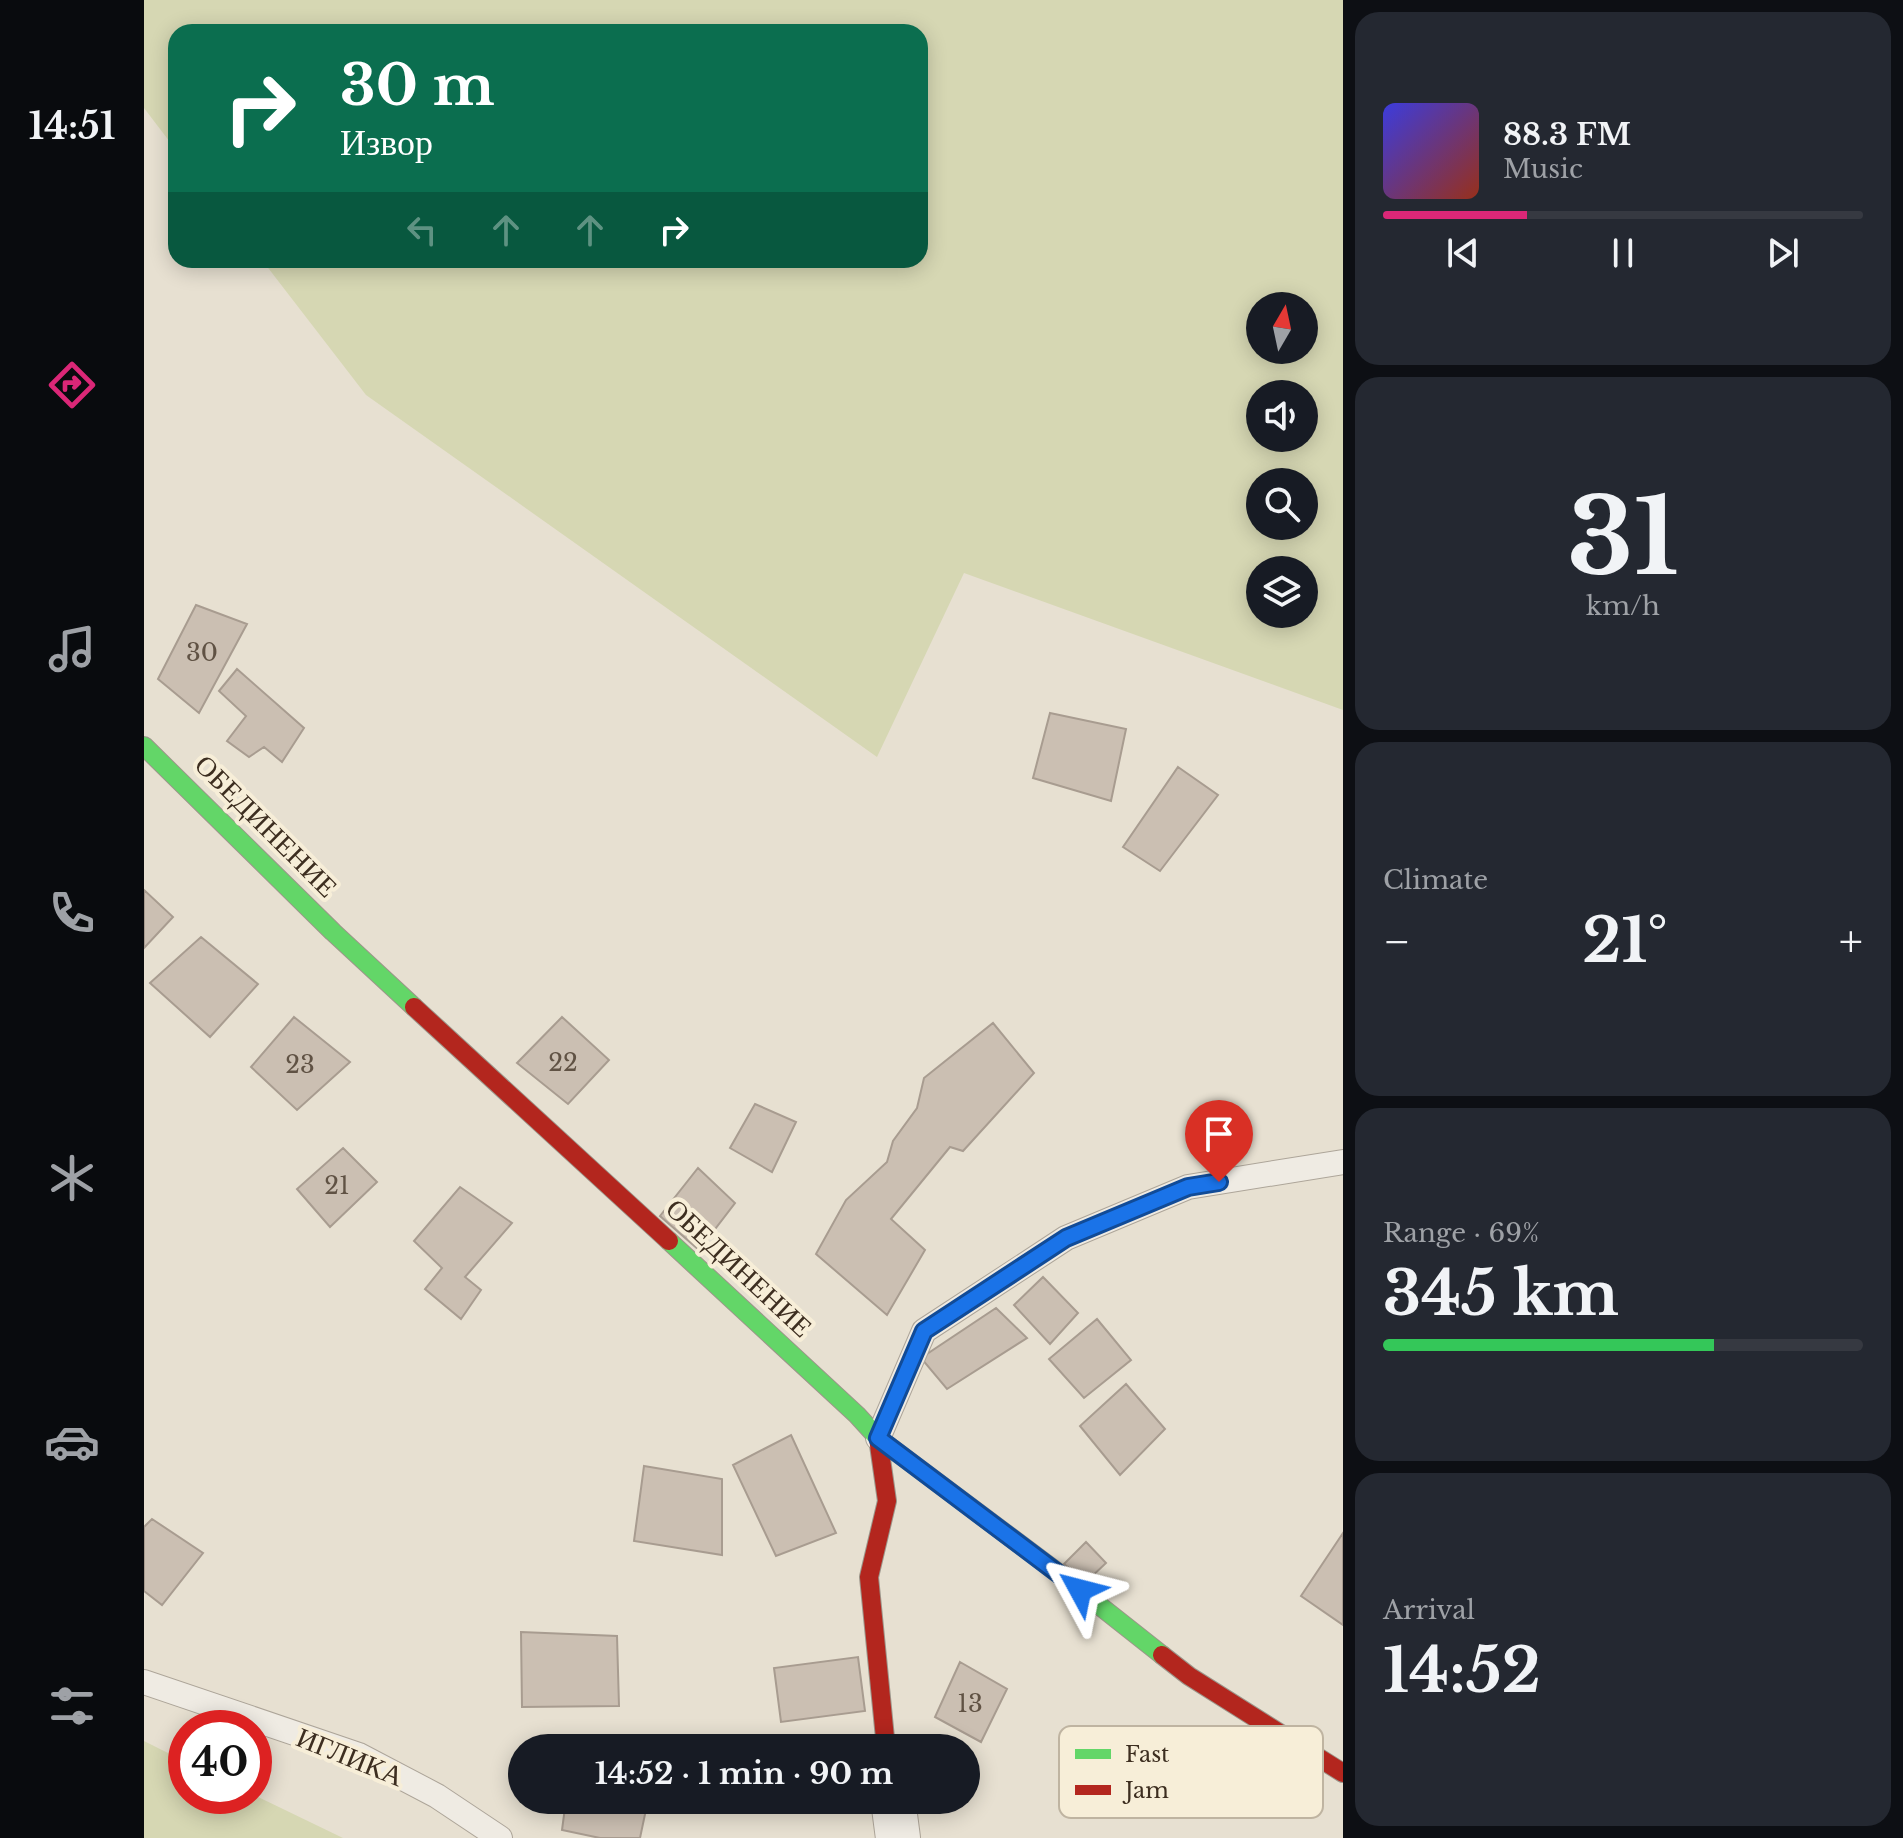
<!DOCTYPE html>
<html lang="en">
<head>
<meta charset="utf-8">
<style>
  body { margin:0; font-family:"Libre Baskerville",serif; background:#242831; color:#f1f3f6; height:100vh; display:flex; flex-direction:column; font-size:30px; white-space:nowrap }
  * { box-sizing:border-box; margin:0 }
  p { font-size:26px; color:#9ea1a6 }
  .icon { flex:none; width:44px; height:44px; fill:none; stroke:currentColor; stroke-width:2; stroke-linecap:round; stroke-linejoin:round }
  .map { position:relative; flex:1; overflow:hidden }
  .sheet { display:flex; flex-direction:column; gap:12px; padding:12px; background:#0d0f14; width:560px }
  .sheet>* { flex:none }
  .top-card { position:absolute; left:24px; top:24px; width:760px; height:244px; border-radius:24px; box-shadow:0 4px 20px #0003; background:#0b6e4f; color:#fff; overflow:hidden }
  .needle { width:52px; rotate:9deg }
  .tools { position:absolute; left:1102px; top:292px; display:grid; gap:16px }
  .tools a { display:grid; place-items:center; width:72px; height:72px; border-radius:50%; background:#171b24; box-shadow:0 4px 20px #0003; font-size:40px }
  .speed { position:absolute; left:24px; top:1710px; display:flex; gap:16px; font-size:40px; font-weight:700; text-align:center }
  .speed>* { display:grid; place-content:center; width:104px; height:104px; border-radius:50%; background:#171b24; box-shadow:0 4px 20px #0003; line-height:1 }
  .speed .limit { border:12px solid #d22; background:#fff; color:#111 }
  .pin { position:absolute; display:grid; place-items:center; width:68px; height:68px; color:#fff; margin:-82px -34px; border-radius:50% 50% 50% 0; rotate:-45deg; box-shadow:0 0 8px #0007 }
  .pin .icon { rotate:45deg }
  .me { position:absolute; width:88px; margin:-44px; rotate:308deg; stroke-linejoin:round; filter:drop-shadow(0 0 6px #0008) }
  .turn { display:flex; align-items:center; gap:28px; height:168px; padding:0 40px; font-size:36px }
  .turn .icon { width:104px; height:104px; stroke-width:2.5 }
  .turn b { display:block; font-size:56px; line-height:68px }
  .lanes { display:flex; align-items:center; height:76px; padding:0 40px; background:#0003; justify-content:center; gap:40px; direction:ltr }
  .lanes .off { opacity:.35 }
  .big { font-size:60px; font-weight:700; line-height:1.1 }
  .sheet .card { flex:1; display:flex; flex-direction:column; justify-content:center; gap:12px; min-width:0; padding:0 28px; border-radius:24px; background:#242831 }
  .sheet .dial { align-items:center; gap:0 }
  .dial b { font-size:104px; line-height:1 }
  .song { display:flex; align-items:center; gap:24px }
  .cover { width:96px; height:96px; border-radius:12px; background:linear-gradient(135deg,hsl(240 70% 55%),hsl(10 70% 35%)) }
  .played { height:8px; border-radius:4px; background:linear-gradient(90deg,#db2777 30%,#363941 30%) }
  .keys { display:flex; justify-content:space-around; direction:ltr }
  .heat { display:flex; justify-content:space-between; align-items:center; font-size:44px; direction:ltr }
  .charge { height:12px; border-radius:6px; background:linear-gradient(90deg,#34c759 69%,#363941 0) }
  .trip { position:absolute; left:364px; top:1734px; width:472px; height:80px; border-radius:40px; background:#171b24; box-shadow:0 4px 20px #0003; font-weight:700; line-height:80px; text-align:center }
  main { display:flex; flex:1; min-height:0 }
  .tab-bar { display:flex; flex-direction:column; width:144px; justify-content:space-around; align-items:center; background:#090b0e; color:#9ea1a6 }
  .tab-bar .icon { width:56px; height:56px }
  .tab-bar .on { color:#db2777 }
  .tab-bar b { font-size:36px; color:#f1f3f6 }
  .map>svg:first-child { display:block }
</style>
</head>
<body>
<main>
<nav class="tab-bar">
<b>14:51</b>
<svg class="icon on" aria-label="directions" viewBox="0 0 24 24"><path d="M12 3l9 9-9 9-9-9zM9 14v-3h6M13 9l2 2-2 2"/></svg>
<svg class="icon" aria-label="music" viewBox="0 0 24 24"><path d="M9 18V5l10-2v13"/><circle cx="6" cy="18" r="3"/><circle cx="16" cy="16" r="3"/></svg>
<svg class="icon" aria-label="phone" viewBox="0 0 24 24"><path d="M5 4h4l2 5-3 2q2 4 5 5l2-3 5 2v4C11 20 4 13 5 4z"/></svg>
<svg class="icon" aria-label="climate" viewBox="0 0 24 24"><path d="M12 3v18M4 7l16 10M4 17L20 7"/></svg>
<svg class="icon" aria-label="car" viewBox="0 0 24 24"><path d="M5 17H2v-5l4-1 3-4h7l3 4 3 1v5h-3M9 17h6M6 11h13"/><circle cx="7" cy="17" r="2"/><circle cx="17" cy="17" r="2"/></svg>
<svg class="icon" aria-label="filters" viewBox="0 0 24 24"><path d="M4 7h16M4 17h16"/><circle cx="9" cy="7" r="2"/><circle cx="15" cy="17" r="2"/></svg>
</nav>
<div class="map">
<svg width="1199" height="1838" viewBox="0 0 1199 1838">
  <rect width="100%" height="100%" fill="#e7e0d1"/>
  <!-- green -->
  <path fill="#d6d7b3" fill-rule="evenodd" d="M 0,0 L 1199,0 L 1199,710 L 820,573 L 733,757 L 222,395 L 118,260 L 776,260 L 776,32 L 32,32 L 32,150 L 0,108 ZM 1116,306 L 1160,306 L 1160,350 L 1116,350 ZM 1116,394 L 1160,394 L 1160,438 L 1116,438 ZM 1116,482 L 1160,482 L 1160,526 L 1116,526 ZM 1116,570 L 1160,570 L 1160,614 L 1116,614 Z
    M 0,1741 L 42,1762 L 42,1796 L 110,1795 L 199,1838 L 0,1838 Z"/>
  <!-- building -->
  <path fill="#cbbfb2" stroke="#a89c90" stroke-width="2" d="M 52,605 L 103,624 L 55,713 L 14,679 Z
    M 93,669 L 160,728 L 138,762 L 120,747 L 105,757 L 83,741 L 102,716 L 75,691 Z
    M 906,713 L 982,729 L 967,801 L 889,778 Z
    M 1034,767 L 1074,795 L 1016,871 L 979,847 Z
    M 0,890 L 29,917 L 0,948 Z
    M 57,937 L 114,984 L 66,1037 L 6,983 Z
    M 150,1017 L 206,1062 L 153,1110 L 107,1067 Z
    M 418,1017 L 465,1060 L 424,1104 L 373,1063 Z
    M 849,1023 L 890,1073 L 819,1151 L 806,1147 L 747,1219 L 781,1250 L 743,1315 L 672,1254 L 702,1200 L 743,1162 L 749,1141 L 773,1108 L 780,1078 Z
    M 611,1104 L 652,1122 L 628,1172 L 586,1148 Z
    M 199,1148 L 233,1182 L 186,1227 L 153,1189 Z
    M 554,1168 L 591,1203 L 555,1250 L 516,1216 Z
    M 316,1187 L 368,1223 L 321,1277 L 337,1290 L 317,1319 L 281,1289 L 298,1268 L 270,1241 Z
    M 899,1277 L 934,1313 L 906,1344 L 870,1305 Z
    M 852,1308 L 883,1338 L 803,1389 L 777,1358 Z
    M 953,1319 L 987,1360 L 940,1398 L 905,1359 Z
    M 982,1384 L 1021,1429 L 976,1475 L 936,1426 Z
    M 647,1435 L 692,1533 L 632,1556 L 589,1465 Z
    M 500,1466 L 578,1479 L 578,1555 L 490,1541 Z
    M 8,1519 L 59,1553 L 18,1605 L 0,1591 L 0,1527 Z
    M 1199,1533 L 1199,1625 L 1157,1596 Z
    M 942,1542 L 962,1563 L 942,1582 L 920,1564 Z
    M 377,1632 L 473,1636 L 475,1706 L 378,1707 Z
    M 714,1657 L 721,1711 L 637,1722 L 630,1668 Z
    M 816,1662 L 863,1689 L 837,1742 L 791,1717 Z
    M 422,1800 L 504,1800 L 496,1838 L 456,1838 L 418,1830 Z"/>
  <g fill="none" stroke-linecap="round" stroke-linejoin="round">
    <!-- lane casing -->
    <g stroke="#ada599" stroke-width="26">
      <path id="lane" d="M 734,1438 L 780,1331 L 922,1238 L 1044,1187 L 1199,1162
        M 0,1682 L 215,1755 L 293,1796 L 356,1838"/>
    </g>
    <!-- street casing -->
    <g stroke="#ada599" stroke-width="46">
      <path id="street" d="M 749,1800 L 754,1838"/>
    </g>
    <!-- fast casing -->
    <g stroke="#9c958a" stroke-width="20">
      <path id="fast" d="M 0,746 L 189,932 L 270,1007
        M 525,1241 L 713,1415 L 734,1438 L 913,1572 L 1018,1655"/>
    </g>
    <!-- jam casing -->
    <g stroke="#9c958a" stroke-width="20">
      <path id="jam" d="M 270,1007 L 525,1241
        M 734,1438 L 743,1501 L 725,1577 L 742,1748
        M 1018,1655 L 1045,1676 L 1199,1773"/>
    </g>
    <!-- lane -->
    <use href="#lane" stroke="#efebe3" stroke-width="24"/>
    <!-- street -->
    <use href="#street" stroke="#efebe3" stroke-width="44"/>
    <!-- fast -->
    <use href="#fast" stroke="#63d668" stroke-width="18"/>
    <!-- jam -->
    <use href="#jam" stroke="#b3261e" stroke-width="18"/>
  </g>
  <g fill="none" stroke-linecap="round" stroke-linejoin="round">
    <!-- route casing -->
    <g stroke="#114b97" stroke-width="20">
      <path id="route" d="M 936,1590 L 734,1438 L 780,1331 L 922,1238 L 1044,1187 L 1075,1182"/>
    </g>
    <!-- route -->
    <use href="#route" stroke="#1a73e8" stroke-width="14"/>
  </g>
  <g text-anchor="middle" dominant-baseline="central" stroke-width="8" stroke-linejoin="round" paint-order="stroke">
    <!-- number labels -->
    <g font-size="24" fill="#605244">
      <text x="58" y="652">30</text>
      <text x="419" y="1062">22</text>
      <text x="156" y="1064">23</text>
      <text x="193" y="1185">21</text>
      <text x="826" y="1703">13</text>
    </g>
    <!-- street labels -->
    <g font-size="28" fill="#3d2e20" stroke="#f7eed8">
      <text transform="translate(122 826) rotate(45)">ОБЕДИНЕНИЕ</text>
      <text transform="translate(595 1268) rotate(43)">ОБЕДИНЕНИЕ</text>
      <text transform="translate(206 1757) rotate(22)">ИГЛИКА</text>
    </g>
  </g>
  <!-- legend -->
  <rect x="915" y="1726" width="264" height="92" rx="12" fill="#f7eed8" stroke="#bfb4a1" stroke-width="2"/>
  <rect x="931" y="1749" width="36" height="10" fill="#63d668"/>
  <rect x="931" y="1785" width="36" height="10" fill="#b3261e"/>
  <g font-size="22" fill="#3d2e20">
    <text x="981" y="1762">Fast</text>
    <text x="981" y="1798">Jam</text>
  </g>
</svg>
<div class="tools">
<a><svg class="needle" viewBox="-14 -14 28 28"><path d="M0-13l5 13h-10z" fill="#e53935"/><path d="M0 13l5-13h-10z" fill="#9ea1a6"/></svg></a>
<a><svg class="icon" aria-label="sound" viewBox="0 0 24 24"><path d="M4 9h4l5-4v14l-5-4H4zM17 9q2 3 0 6"/></svg></a>
<a><svg class="icon" aria-label="search" viewBox="0 0 24 24"><circle cx="10" cy="10" r="6"/><path d="M15 15l6 6"/></svg></a>
<a><svg class="icon" aria-label="layers" viewBox="0 0 24 24"><path d="M12 4l9 5-9 5-9-5zM3 14l9 5 9-5"/></svg></a>
</div>
<div class="speed"><div class="limit">40</div></div>
<div class="pin" style="left:1075px;top:1182px;background:#d93025"><svg class="icon" aria-label="arrive" viewBox="0 0 24 24"><path d="M6 21V4h12l-3 4 3 4H6"/></svg></div>
<svg class="me" style="left:936px;top:1590px" viewBox="-20 -20 40 40"><path d="M0-17L14 15 0 8-14 15z" fill="#1a73e8" stroke="#fff" stroke-width="4"/></svg>
<div class="trip">14:52 · 1 min · 90 m</div>
<div class="top-card">
<div class="turn"><svg class="icon" aria-label="right" viewBox="0 0 24 24"><path d="M7 20v-9h11M14 6l5 5-5 5"/></svg><div><b>30 m</b>Извор</div></div>
<div class="lanes"><svg class="icon off" aria-label="left" viewBox="0 0 24 24"><path d="M17 20v-9H6M10 6l-5 5 5 5"/></svg><svg class="icon off" aria-label="ahead" viewBox="0 0 24 24"><path d="M12 20V5M6 11l6-6 6 6"/></svg><svg class="icon off" aria-label="ahead" viewBox="0 0 24 24"><path d="M12 20V5M6 11l6-6 6 6"/></svg><svg class="icon" aria-label="right" viewBox="0 0 24 24"><path d="M7 20v-9h11M14 6l5 5-5 5"/></svg></div>
</div>
</div>
<section class="sheet">
<div class="card">
<div class="song"><i class="cover"></i><div><b>88.3 FM</b><p>Music</p></div></div>
<div class="played"></div>
<div class="keys"><svg class="icon" aria-label="previous" viewBox="0 0 24 24"><path d="M18 5L8 12l10 7zM5 5v14"/></svg><svg class="icon" aria-label="pause" viewBox="0 0 24 24"><path d="M8 5v14M16 5v14"/></svg><svg class="icon" aria-label="next" viewBox="0 0 24 24"><path d="M6 5l10 7-10 7zM19 5v14"/></svg></div>
</div>
<div class="card dial"><b>31</b><p>km/h</p></div>
<div class="card"><p>Climate</p>
<div class="heat"><a>−</a><b class="big">21°</b><a>+</a></div>
</div>
<div class="card"><p>Range · 69%</p><b class="big">345 km</b><div class="charge"></div></div>
<div class="card"><p>Arrival</p><b class="big">14:52</b></div>
</section>
</main>
</body>
</html>
